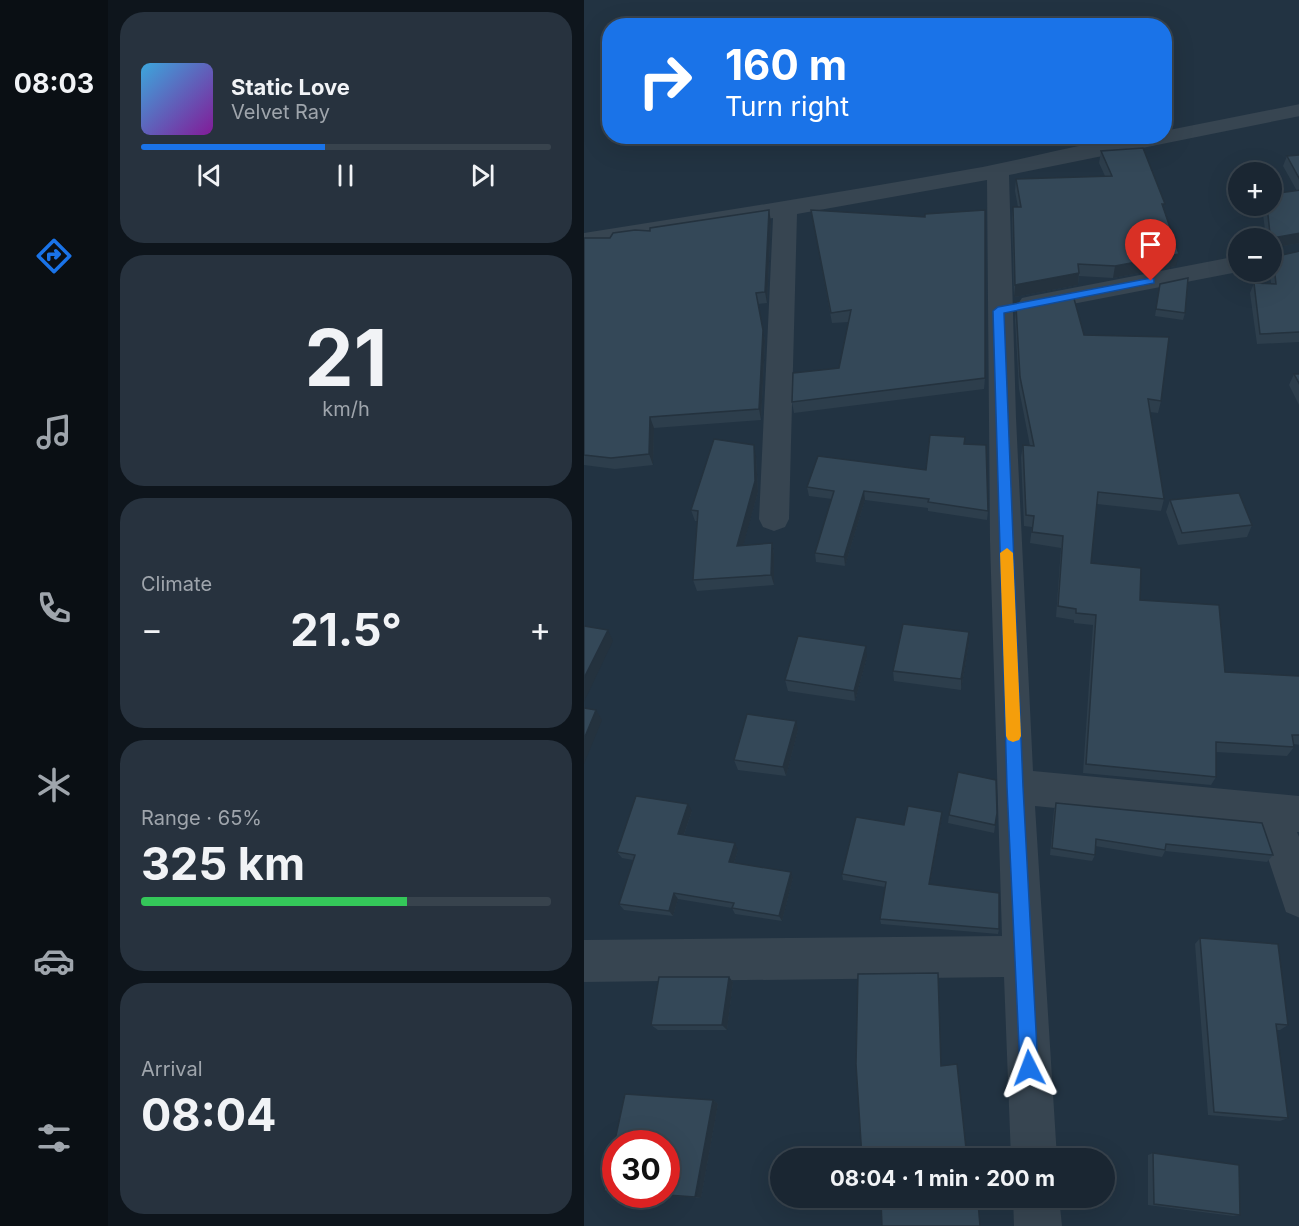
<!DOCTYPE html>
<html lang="en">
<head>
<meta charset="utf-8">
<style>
  body { margin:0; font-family:Inter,sans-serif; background:#27323e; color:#f1f3f6; height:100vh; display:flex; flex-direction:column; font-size:22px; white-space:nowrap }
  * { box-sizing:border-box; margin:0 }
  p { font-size:20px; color:#9fa5ac }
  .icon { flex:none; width:33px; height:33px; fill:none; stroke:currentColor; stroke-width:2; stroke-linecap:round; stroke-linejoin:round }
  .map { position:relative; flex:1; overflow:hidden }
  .sheet { display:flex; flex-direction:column; gap:12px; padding:12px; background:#0e151c; width:476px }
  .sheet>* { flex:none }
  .hud { position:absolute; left:18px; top:18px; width:570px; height:126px; border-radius:24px; box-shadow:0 6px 24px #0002,0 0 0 2px #38434d; background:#1a73e8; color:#fff; overflow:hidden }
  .tools { position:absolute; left:644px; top:162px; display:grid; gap:12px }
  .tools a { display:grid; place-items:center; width:54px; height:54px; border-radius:50%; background:#1a2632; box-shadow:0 6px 24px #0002,0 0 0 2px #38434d; font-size:30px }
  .speed { position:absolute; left:18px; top:1130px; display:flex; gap:12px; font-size:30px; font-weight:700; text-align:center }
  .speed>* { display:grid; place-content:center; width:78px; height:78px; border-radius:50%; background:#1a2632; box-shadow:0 6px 24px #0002,0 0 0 2px #38434d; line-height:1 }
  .speed .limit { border:9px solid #d22; background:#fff; color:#111 }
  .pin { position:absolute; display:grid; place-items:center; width:51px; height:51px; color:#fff; margin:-62px -26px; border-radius:50% 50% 50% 0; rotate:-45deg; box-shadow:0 0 6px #0007 }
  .pin .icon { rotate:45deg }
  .me { position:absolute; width:66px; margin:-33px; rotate:357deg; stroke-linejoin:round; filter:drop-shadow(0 0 4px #0008) }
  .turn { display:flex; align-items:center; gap:21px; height:126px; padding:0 24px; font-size:27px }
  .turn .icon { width:78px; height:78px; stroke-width:2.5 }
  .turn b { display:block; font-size:42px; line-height:51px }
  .big { font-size:45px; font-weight:700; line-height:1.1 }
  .sheet .tile { flex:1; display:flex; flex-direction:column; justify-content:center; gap:9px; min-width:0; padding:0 21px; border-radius:24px; background:#27323e }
  .sheet .dial { align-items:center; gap:0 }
  .dial b { font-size:78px; line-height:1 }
  .song { display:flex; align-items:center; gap:18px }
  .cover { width:72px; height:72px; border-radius:9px; background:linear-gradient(135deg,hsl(200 70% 55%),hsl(290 70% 35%)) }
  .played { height:6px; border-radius:3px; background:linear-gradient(90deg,#1a73e8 45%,#38434d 45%) }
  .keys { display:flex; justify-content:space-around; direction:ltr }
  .heat { display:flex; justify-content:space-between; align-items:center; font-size:33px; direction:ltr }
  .charge { height:9px; border-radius:4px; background:linear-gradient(90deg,#34c759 65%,#38434d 0) }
  .trip { position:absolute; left:186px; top:1148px; width:345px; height:60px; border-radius:30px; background:#1a2632; box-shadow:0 6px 24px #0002,0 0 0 2px #38434d; font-weight:700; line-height:60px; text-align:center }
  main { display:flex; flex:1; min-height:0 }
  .tabs { display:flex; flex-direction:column; width:108px; justify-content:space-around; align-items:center; background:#0a0f14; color:#9fa5ac }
  .tabs .icon { width:42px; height:42px }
  .tabs .selected { color:#1a73e8 }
  .tabs b { font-size:27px; color:#f1f3f6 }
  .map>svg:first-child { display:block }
</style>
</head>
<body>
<main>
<nav class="tabs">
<b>08:03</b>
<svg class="icon selected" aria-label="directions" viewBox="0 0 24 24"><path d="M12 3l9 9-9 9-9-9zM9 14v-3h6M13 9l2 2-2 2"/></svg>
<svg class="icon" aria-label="music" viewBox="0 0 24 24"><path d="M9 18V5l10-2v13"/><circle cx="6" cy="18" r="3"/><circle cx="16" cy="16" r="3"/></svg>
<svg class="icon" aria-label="phone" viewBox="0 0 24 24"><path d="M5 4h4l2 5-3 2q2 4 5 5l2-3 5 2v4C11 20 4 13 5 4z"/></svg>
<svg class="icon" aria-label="climate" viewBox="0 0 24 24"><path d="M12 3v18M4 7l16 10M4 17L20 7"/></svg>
<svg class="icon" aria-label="car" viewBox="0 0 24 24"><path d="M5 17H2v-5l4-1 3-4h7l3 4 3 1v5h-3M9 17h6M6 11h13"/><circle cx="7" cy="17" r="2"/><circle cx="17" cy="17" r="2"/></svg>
<svg class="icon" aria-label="filters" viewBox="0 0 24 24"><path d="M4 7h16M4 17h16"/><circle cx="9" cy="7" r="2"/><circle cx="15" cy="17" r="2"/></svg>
</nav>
<section class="sheet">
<div class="tile">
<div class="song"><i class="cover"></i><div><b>Static Love</b><p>Velvet Ray</p></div></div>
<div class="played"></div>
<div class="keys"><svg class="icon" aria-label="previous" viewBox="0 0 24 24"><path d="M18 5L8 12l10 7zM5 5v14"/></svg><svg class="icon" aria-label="pause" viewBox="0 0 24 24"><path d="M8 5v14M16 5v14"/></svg><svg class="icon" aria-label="next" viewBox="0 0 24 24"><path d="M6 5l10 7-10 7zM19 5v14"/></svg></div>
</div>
<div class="tile dial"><b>21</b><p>km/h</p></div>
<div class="tile"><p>Climate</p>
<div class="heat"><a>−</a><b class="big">21.5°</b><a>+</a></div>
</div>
<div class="tile"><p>Range · 65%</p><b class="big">325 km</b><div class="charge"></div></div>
<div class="tile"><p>Arrival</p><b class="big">08:04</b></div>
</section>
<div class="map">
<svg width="716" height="1226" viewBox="0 0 716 1226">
  <rect width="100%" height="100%" fill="#223342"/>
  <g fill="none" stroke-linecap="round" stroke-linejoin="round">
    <!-- street -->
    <path fill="#374551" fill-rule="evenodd" d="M 716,104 L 716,116 L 425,175 L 432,418 L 449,771 L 716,796 L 716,832 L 713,832 L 716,839 L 716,918 L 702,912 L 674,828 L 451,806 L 473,1158 L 427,1158 L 420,977 L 0,982 L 0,940 L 418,936 L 406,541 L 403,180 L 213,214 L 205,519 L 201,527 L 190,531 L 179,527 L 175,519 L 189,218 L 0,247 L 0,233 C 129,213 258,192 387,169 C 451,158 516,136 580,136 L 580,131 Z
      M 654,256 L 654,272 L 447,312 L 438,310 L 434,304 L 438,298 L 447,296 Z
      M 429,1197 L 475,1197 L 478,1226 L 430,1226 Z"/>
  </g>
  <!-- wall -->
  <path fill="#2d3e4c" d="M 517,151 L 580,210 L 592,266 L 529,278 L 495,276 L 494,285 L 430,297 L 428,219 L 429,207 L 434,207 L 431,191 L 432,179 L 521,176 L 515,163 Z
    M 716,155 L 716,243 L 688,248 L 687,256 L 687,238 L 682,238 L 678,206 L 687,206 L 713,191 L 699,166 L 703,156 Z
    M 227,210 L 401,378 L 400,389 L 210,413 L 208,402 L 255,368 L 265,322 L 248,323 Z
    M 187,221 L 183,303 L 174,304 L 181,341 L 177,420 L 70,428 L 69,465 L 31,469 L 0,465 L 0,238 L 26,238 L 66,231 Z
    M 716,251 L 716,342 L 673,344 L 666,293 L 670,283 L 687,284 L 686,272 L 687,272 L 687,262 L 689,257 Z
    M 576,284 L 601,313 L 599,320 L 571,316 Z
    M 432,306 L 500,335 L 577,401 L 574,413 L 566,412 L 580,499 L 577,511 L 513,504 L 507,563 L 556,600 L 641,672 L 716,676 L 716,745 L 709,744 L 710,747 L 703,756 L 632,752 L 632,777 L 627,785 L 499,773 L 509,625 L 490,623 L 490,620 L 472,617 L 477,548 L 446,543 L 448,527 L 440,526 L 437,457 L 439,445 L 446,446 L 435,389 L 431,319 Z
    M 710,374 L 716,374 L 716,407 L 705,385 Z
    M 381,444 L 404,511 L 403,520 L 344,511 L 344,508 L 281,500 L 261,566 L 232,562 L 231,553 L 248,499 L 225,496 L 223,487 L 342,470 Z
    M 172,456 L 174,492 L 159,545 L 188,543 L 190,554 L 190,585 L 113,591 L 109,580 L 114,521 L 111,521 L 107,510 Z
    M 586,500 L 668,525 L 663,537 L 594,545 L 582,512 Z
    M 385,632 L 385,643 L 377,690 L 310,681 L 309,671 Z
    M 283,657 L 271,701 L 204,691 L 201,680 Z
    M 214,730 L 202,776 L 154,770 L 150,760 Z
    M 472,803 L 689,855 L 683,862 L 581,851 L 578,857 L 511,846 L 511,855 L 508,861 L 466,855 L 470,810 Z
    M 108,811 L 100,835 L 154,850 L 150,863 L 209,878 L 198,921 L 151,914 L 148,908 L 94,899 L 89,916 L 40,910 L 35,904 L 49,860 L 38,858 L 33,852 Z
    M 358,812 L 358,818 L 346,884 L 415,929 L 414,934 L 297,924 L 296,919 L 301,887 L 259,880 L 258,874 L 320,825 Z
    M 413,813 L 410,833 L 364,823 L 365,815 Z
    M 616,938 L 704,1025 L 696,1030 L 693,1030 L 704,1118 L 696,1121 L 624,1115 L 611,944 Z
    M 145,977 L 149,982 L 143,1030 L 74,1030 L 67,1025 Z
    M 41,1094 L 129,1100 L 134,1104 L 117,1198 L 57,1194 L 82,1194 L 82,1143 L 32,1143 L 32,1192 L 20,1191 Z
    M 569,1153 L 656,1215 L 649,1216 L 564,1205 L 564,1155 Z
    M 281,1197 L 387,1203 L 396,1226 L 297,1203 L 283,1205 L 281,1204 Z"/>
  <!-- shaded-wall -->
  <path fill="#24323e" d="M 185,210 L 187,221 L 183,303 L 181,292 Z
    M 716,233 L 716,243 L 688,248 L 689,238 Z
    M 595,254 L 592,266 L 529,278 L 531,266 Z
    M 495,273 L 494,285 L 430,297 L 431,285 Z
    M 179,330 L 181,341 L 177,420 L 175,409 Z
    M 66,417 L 70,428 L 69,465 L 65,454 Z
    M 170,445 L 172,456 L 174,492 L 156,557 L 153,546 Z
    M 280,491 L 281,500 L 261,566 L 260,557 Z
    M 188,543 L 190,554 L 190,585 L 187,575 Z
    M 24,630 L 29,641 L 0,702 L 0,678 Z
    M 385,632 L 385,643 L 377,690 L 377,679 Z
    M 282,646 L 283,657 L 271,701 L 270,691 Z
    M 12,710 L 18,720 L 0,764 L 0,739 Z
    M 212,721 L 214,730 L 202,776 L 199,767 Z
    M 104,804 L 108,811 L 98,840 L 94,834 Z
    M 358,812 L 358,818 L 345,889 L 345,884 Z
    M 151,843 L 154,850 L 148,869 L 145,862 Z
    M 207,872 L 209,878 L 198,921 L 195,916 Z
    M 90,893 L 94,899 L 89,916 L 85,911 Z
    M 145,977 L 149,982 L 143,1030 L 138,1025 Z
    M 129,1100 L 134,1104 L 117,1198 L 111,1197 Z"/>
  <!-- building -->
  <path fill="#344858" stroke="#24323e" stroke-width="1.5" d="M 559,148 L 581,204 L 578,204 L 595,254 L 531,266 L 494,264 L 495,273 L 431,285 L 429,207 L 437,207 L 432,179 L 528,176 L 517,151 Z
    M 716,155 L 716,180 L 703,156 Z
    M 716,190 L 716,233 L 689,238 L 688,252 L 683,206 L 687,206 L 687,194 Z
    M 185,210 L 181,292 L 172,293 L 179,330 L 175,409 L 66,417 L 65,454 L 27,458 L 0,455 L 0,238 L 26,238 L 29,233 L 51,230 L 66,231 L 66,228 Z
    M 227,210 L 341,217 L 341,214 L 401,210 L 401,378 L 208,402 L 209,373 L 255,368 L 267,310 L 247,313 Z
    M 716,251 L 716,332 L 676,334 L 670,283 L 692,284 L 689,257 Z
    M 604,278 L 601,313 L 572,309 L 576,284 Z
    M 489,295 L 500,335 L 585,337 L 577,401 L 564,399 L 580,499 L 514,492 L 507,563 L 557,568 L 556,600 L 635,605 L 641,672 L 716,676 L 716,735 L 708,735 L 710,747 L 632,742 L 632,777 L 502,764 L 512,615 L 492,613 L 492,609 L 474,606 L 479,536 L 448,532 L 450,516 L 442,515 L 439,445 L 450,446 L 436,377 L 432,306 Z
    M 710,374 L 716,374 L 716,385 Z
    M 346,435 L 381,437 L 380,444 L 402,445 L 404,511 L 344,502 L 345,499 L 280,491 L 260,557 L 231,553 L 250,491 L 223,487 L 234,456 L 342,470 Z
    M 130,439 L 170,445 L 171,481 L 153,546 L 188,543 L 187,575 L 109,580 L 114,511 L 107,510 Z
    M 655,493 L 668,525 L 598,533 L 586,500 Z
    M 319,624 L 385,632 L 377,679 L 309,671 Z
    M 0,626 L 24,630 L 0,678 Z
    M 214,636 L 282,646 L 270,691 L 201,680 Z
    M 0,708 L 12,710 L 0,739 Z
    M 163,714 L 212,721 L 199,767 L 150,760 Z
    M 374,772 L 412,780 L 413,813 L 411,825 L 365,815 Z
    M 52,796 L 104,804 L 94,834 L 151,843 L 145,862 L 207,872 L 195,916 L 148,908 L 150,903 L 90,893 L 85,911 L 35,904 L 51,855 L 33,852 Z
    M 472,803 L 678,823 L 689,855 L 582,844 L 581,850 L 512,839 L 511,855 L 468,848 Z
    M 324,806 L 358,812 L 345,884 L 415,893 L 415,929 L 296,919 L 302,882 L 258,874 L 272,817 L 320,825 Z
    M 616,938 L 694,944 L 704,1025 L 692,1024 L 704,1118 L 630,1112 Z
    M 354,973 L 357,1066 L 373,1064 L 383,1158 L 278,1158 L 272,1064 L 274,974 Z
    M 75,977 L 145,977 L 138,1025 L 67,1025 Z
    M 41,1094 L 129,1100 L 111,1197 L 69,1194 L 82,1194 L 82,1143 L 32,1143 L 32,1191 L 20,1191 Z
    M 569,1153 L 655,1165 L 656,1215 L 570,1204 Z
    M 281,1197 L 387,1197 L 387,1203 L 394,1202 L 396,1226 L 298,1226 L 297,1202 L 281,1204 Z"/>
  <!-- route -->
  <path fill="#1a73e8" stroke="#114b97" stroke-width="1.5" d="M 567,278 L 570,279 L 570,283 L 420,313 L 439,787 L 454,1068 L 452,1075 L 445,1077 L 439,1075 L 436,1068 L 423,787 L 409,311 L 414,307 Z"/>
  <!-- slow -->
  <path fill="#f59e0b" d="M 423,548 L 429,553 L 437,736 L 435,740 L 429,742 L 424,740 L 422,736 L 416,553 Z"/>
</svg>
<div class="tools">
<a>+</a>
<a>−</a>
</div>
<div class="speed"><div class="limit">30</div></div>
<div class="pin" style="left:567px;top:281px;background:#d93025"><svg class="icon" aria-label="arrive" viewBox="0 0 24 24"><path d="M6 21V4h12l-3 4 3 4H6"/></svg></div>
<svg class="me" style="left:445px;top:1068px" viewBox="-20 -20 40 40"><path d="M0-17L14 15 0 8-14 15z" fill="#1a73e8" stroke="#fff" stroke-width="4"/></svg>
<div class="trip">08:04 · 1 min · 200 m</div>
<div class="hud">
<div class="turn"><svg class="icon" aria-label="right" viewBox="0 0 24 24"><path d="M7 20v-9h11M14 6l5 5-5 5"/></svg><div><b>160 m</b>Turn right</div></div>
</div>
</div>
</main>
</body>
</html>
